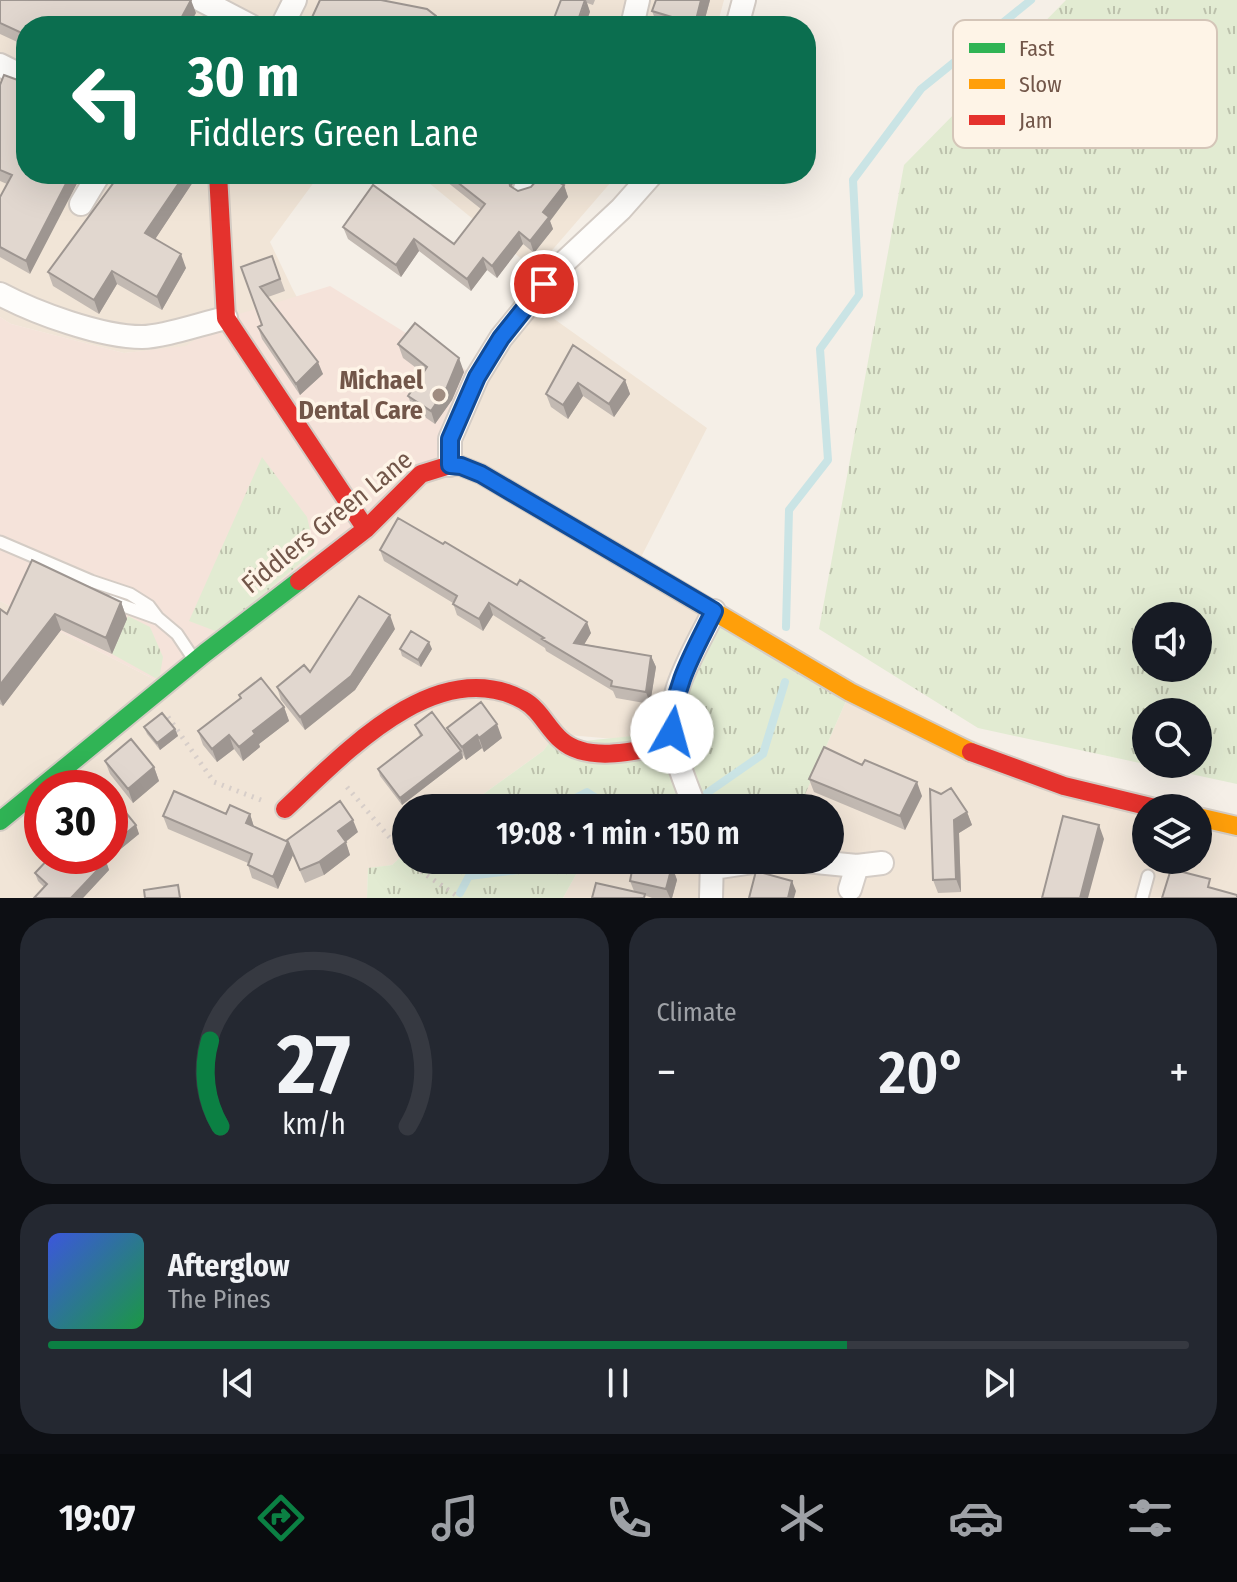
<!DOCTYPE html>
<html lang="en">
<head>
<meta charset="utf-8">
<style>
  body { margin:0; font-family:"Fira Sans Condensed",sans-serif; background:#242831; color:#f1f3f6; height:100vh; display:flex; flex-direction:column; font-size:30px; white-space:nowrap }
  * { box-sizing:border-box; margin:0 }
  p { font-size:26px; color:#9ea1a6 }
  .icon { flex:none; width:44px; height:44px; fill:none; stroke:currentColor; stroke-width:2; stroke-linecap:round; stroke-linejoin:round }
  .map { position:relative; height:898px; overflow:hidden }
  .panel { display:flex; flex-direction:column; gap:20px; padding:20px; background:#0d0f14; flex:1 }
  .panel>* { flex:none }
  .hud { position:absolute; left:16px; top:16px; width:800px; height:168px; border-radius:32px; box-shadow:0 8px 32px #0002; background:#0b6e4f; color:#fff; overflow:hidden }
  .controls { position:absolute; left:1132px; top:602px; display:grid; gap:16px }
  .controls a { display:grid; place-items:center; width:80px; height:80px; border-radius:50%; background:#171b24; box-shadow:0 8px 32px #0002; font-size:40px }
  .speed { position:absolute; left:24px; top:770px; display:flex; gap:16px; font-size:40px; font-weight:700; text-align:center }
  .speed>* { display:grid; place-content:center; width:104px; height:104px; border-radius:50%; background:#171b24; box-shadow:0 8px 32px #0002; line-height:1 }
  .speed .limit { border:12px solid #d22; background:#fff; color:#111 }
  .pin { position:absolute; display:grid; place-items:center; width:68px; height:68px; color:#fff; margin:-34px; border:4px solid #fff; border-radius:50%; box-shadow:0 2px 8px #0007 }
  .me { position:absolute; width:88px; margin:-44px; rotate:7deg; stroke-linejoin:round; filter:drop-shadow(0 0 6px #0008) }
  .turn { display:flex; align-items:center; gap:28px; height:168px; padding:0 40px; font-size:36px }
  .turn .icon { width:104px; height:104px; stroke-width:2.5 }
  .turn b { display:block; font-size:56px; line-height:68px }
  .big { font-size:60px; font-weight:600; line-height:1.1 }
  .panel .tile { flex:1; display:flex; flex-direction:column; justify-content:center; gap:12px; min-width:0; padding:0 28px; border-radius:32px; background:#242831 }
  .panel .dial { align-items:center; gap:0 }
  .dial svg { height:208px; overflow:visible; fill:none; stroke:#363941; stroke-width:7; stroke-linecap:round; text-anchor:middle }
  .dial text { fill:#f1f3f6; stroke:none }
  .song { display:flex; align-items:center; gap:24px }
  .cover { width:96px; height:96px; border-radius:12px; background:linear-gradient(135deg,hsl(230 70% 55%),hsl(140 70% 35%)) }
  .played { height:8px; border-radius:4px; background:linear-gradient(90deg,#0b8043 70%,#363941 70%) }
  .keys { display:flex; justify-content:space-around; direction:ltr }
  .heat { display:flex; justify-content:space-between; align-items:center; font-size:44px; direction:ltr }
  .panel .tiles { flex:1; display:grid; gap:20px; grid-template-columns:1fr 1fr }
  .tile:last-child { grid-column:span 2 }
  .trip { position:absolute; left:392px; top:794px; width:452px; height:80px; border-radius:40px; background:#171b24; box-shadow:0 8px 32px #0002; font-weight:600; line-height:80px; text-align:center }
  .tab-bar { display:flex; height:128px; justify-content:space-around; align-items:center; background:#090b0e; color:#9ea1a6 }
  .tab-bar .icon { width:56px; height:56px }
  .tab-bar .selected { color:#0b8043 }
  .tab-bar b { font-size:36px; color:#f1f3f6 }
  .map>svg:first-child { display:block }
</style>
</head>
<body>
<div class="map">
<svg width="1237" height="898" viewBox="0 0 1237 898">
  <defs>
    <pattern id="grass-tufts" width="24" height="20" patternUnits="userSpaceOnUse" patternTransform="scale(2)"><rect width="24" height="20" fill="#e2ebd2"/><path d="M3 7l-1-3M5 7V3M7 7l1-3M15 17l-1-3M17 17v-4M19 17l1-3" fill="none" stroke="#bcc1ac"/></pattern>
  </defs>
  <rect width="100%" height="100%" fill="#f5efe7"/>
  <!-- residential -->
  <path fill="#f1e5d7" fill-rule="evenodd" d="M 0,0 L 724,0 L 717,26 L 26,26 L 26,174 L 320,174 L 270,242 L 293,290 L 332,360 L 186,347 L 124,353 L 11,324 L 0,317 Z
    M 425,174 L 618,174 L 535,270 L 429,183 L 423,177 Z
    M 529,301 L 707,428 L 637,565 L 714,611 L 674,744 L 556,734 L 543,751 L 464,808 L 406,808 L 406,852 L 392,865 L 368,869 L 367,898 L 0,898 L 0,601 L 167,686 L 450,439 ZM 42,788 L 110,788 L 110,856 L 42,856 Z
    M 850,692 L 1146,808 L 1146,860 L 1198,860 L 1198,817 L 1237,826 L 1237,898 L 563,898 L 584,860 L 620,860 L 629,868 L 766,860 L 830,860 L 830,808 L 799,808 Z"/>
  <!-- commercial -->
  <path fill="#f5e3da" d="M 330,286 L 477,377 L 450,465 L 167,686 L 0,601 L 0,317 L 11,324 L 124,353 L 186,346 L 226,318 Z"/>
  <!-- grass -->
  <path fill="url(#grass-tufts)" fill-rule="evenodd" d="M 1066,0 L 1237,0 L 1237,784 L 978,728 L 819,629 L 904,165 ZM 1146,616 L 1198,616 L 1198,668 L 1146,668 ZM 1146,712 L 1198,712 L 1198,764 L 1146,764 Z
    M 262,457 L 307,517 L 315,551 L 218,632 L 189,621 Z
    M 714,611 L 850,692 L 799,808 L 464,808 L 543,751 L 556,734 L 564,743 L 672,732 Z
    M 128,616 L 150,627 L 163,657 L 159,680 L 112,654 Z
    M 406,852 L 406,860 L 584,860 L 563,898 L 367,898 L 368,868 L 392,865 Z"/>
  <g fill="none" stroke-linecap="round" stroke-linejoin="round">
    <!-- stream -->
    <path stroke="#cae4e5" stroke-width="8" d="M 786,627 L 789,510 L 828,460 L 820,349 L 859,295 L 853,180 L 921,89 L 1031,0
      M 707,793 L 763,754 L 785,682
      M 556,808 L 587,792 L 612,808
      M 460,893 L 469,876 L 527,869 L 530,860"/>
    <!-- lane casing -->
    <g stroke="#d4ccc5" stroke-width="15">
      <path id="lane" d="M 0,542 L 91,581 L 130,594 L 149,606 L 158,618 L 177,634 L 193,658
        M 110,601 L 157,618
        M 1142,898 L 1148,876"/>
    </g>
    <!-- street casing -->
    <g stroke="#d4ccc5" stroke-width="26">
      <path id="street" d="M 201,0 L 251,26
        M 282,26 L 295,0
        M 632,26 L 638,0
        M 737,26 L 744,0
        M 0,65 L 26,78
        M 525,189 L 540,174
        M 81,204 L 99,174
        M 0,294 C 36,313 101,337 142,337 C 164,337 203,323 226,318
        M 450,465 L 450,439 L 477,377 L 501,338 L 559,267 L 621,209 L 652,174
        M 695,808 C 687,786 677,764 673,742 C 664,695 695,651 714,611
        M 795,860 L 857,866 L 882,863
        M 713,868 L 766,860
        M 850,889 L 857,866
        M 711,898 L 712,860"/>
    </g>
    <!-- fast casing -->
    <g stroke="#d4ccc4" stroke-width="22">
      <path id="fast" d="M 0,821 L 205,653 L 299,581"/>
    </g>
    <!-- slow casing -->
    <g stroke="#d4ccc4" stroke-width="22">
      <path id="slow" d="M 617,554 L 850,692 L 971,752
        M 1198,817 L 1237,826"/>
    </g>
    <!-- jam casing -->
    <g stroke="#d4ccc4" stroke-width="22">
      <path id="jam" d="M 218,174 L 226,318 L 366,529
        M 299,581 L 366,529 L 421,474 L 450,465 L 461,466 L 481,474 L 617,554
        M 971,752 L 1064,786 L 1155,808
        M 285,809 C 343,755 436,653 523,700 C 540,709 547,728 561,740 C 589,765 641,749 674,744"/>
    </g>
    <!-- path -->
    <path stroke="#d7cec9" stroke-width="5" stroke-dasharray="2 6" stroke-linecap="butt" d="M 168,717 L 214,782 L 261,800
      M 347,787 L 406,857
      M 409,860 L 416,868 L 460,898"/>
    <!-- lane -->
    <use href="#lane" stroke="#fefdfb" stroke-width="11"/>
    <!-- street -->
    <use href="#street" stroke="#fefdfb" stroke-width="22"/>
    <!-- fast -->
    <use href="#fast" stroke="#30b455" stroke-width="18"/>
    <!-- slow -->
    <use href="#slow" stroke="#ff9f0a" stroke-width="18"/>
    <!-- jam -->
    <use href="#jam" stroke="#e5322d" stroke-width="18"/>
  </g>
  <!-- wall -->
  <path fill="#c2b9b2" d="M 0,0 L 196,13 L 26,26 L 26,46 L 0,34 Z
    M 561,0 L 595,0 L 593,5 L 587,3 L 590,12 Z
    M 656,0 L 710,0 L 703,26 L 663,26 L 657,24 L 652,11 Z
    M 0,85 L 30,274 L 0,257 L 0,197 L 7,184 L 0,181 Z
    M 246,174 L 297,174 L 296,178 L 247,176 Z
    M 437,174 L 521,174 L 512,185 L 512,188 L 518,191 L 531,187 L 542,174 L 564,174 L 560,183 L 564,185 L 568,197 L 550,221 L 553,229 L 534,253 L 523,244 L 497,278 L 487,270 L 471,291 L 419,251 L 401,277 L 348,239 L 343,227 L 454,244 L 481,209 Z
    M 193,182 L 155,239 L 186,268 L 162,310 L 117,284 L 99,314 L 53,286 L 48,272 Z
    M 272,256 L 285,291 L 268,297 L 323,374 L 300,395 L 262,339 L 258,327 L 262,325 L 241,267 Z
    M 398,344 L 464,372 L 452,400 L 435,424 L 413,409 L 408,396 L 423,373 L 403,358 Z
    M 573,345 L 625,380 L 630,394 L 614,417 L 583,396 L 568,419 L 551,407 L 546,394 Z
    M 380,550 L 591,633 L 584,644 L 651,656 L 656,667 L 650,704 L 616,698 L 613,691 L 546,651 L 545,648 L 493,615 L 483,631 L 457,615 L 453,603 L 384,561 Z
    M 121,602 L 127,619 L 112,654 L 61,630 L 3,706 L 0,704 L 0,609 L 7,614 Z
    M 395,629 L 355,690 L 305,730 L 281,700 L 277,687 Z
    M 400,649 L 432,649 L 421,667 L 402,656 Z
    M 239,695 L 284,707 L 289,721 L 259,744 L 260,747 L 243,761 L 234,749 L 217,762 L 203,745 L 198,731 L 240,698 Z
    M 415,725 L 450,737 L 447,728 L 502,738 L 484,752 L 482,748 L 466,760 L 463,755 L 463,758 L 402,805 L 380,776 L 378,769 L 420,736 Z
    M 144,727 L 175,729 L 178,736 L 160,750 L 147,734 Z
    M 105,761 L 154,767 L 159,781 L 133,803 L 110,774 Z
    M 862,765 L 922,796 L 905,830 L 814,792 L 809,779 Z
    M 967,812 L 972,825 L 959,833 L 961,892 L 938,893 L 933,880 Z
    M 226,814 L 250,814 L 254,827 L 288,842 L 358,832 L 345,841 L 350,855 L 324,875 L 305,883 L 293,855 L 278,889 L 252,878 L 248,865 L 248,863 L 168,829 L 163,816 Z
    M 136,825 L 139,834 L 106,861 L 109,870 L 83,898 L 34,898 L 44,887 L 38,881 L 35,873 L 56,860 Z
    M 672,866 L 677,880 L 672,898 L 652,898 L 634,891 L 630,881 Z"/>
  <!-- shaded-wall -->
  <path fill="#9e9691" d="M 191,0 L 196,13 L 189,26 L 177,26 Z
    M 586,0 L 590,12 L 585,26 L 576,26 Z
    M 701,0 L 710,0 L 703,26 L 696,26 L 695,24 Z
    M 436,16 L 440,26 L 434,26 Z
    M 71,174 L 82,174 L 30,274 L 26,261 Z
    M 185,174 L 190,174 L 193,182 L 150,247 L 145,233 Z
    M 508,174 L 521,174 L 512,185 L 515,198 Z
    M 555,174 L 564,174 L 557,191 L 553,179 Z
    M 564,185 L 568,197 L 550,221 L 553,229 L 534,253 L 530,241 L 543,212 Z
    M 519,232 L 523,244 L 497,278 L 492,266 Z
    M 414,239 L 419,251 L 401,277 L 396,265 Z
    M 181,254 L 186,268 L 162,310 L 157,297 Z
    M 483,258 L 487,270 L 471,291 L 467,279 Z
    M 112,271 L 117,284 L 99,314 L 94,300 Z
    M 459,358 L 464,372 L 452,400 L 435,424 L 431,411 Z
    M 318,362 L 323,374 L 300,395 L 296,384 Z
    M 625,380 L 630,394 L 614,417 L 609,404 Z
    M 578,383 L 583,396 L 568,419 L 563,405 Z
    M 121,602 L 127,619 L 112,654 L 106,638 Z
    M 489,603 L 493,615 L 483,631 L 479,619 Z
    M 55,614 L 61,630 L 3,706 L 0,699 L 0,685 Z
    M 390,615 L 395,629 L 355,690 L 305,730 L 300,717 Z
    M 587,622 L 591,633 L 578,655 L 574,643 Z
    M 429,642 L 432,649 L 421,667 L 418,660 Z
    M 651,656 L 656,667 L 650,704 L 646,692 Z
    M 284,707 L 289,721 L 259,744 L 260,747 L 243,761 L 239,747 L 253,731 Z
    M 497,724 L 502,738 L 484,752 L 479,738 Z
    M 175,729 L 178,736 L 160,750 L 157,743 Z
    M 229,735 L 234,749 L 217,762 L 212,749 Z
    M 477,735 L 482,748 L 466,760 L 462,747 Z
    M 461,751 L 463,758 L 402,805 L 400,798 Z
    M 154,767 L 159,781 L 133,803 L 128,789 Z
    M 917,782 L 922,796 L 905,830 L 900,816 Z
    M 967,812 L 972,825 L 959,833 L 961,892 L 956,879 L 954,820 Z
    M 250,814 L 254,827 L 246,823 Z
    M 353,820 L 358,832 L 343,844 L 338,831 Z
    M 136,825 L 139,834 L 106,861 L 109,870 L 83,898 L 71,898 L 100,856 L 110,856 L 110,846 Z
    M 1099,825 L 1104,839 L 1088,898 L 1080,898 Z
    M 288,842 L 293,855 L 278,889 L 273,877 Z
    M 346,842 L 350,855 L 324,875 L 319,862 Z
    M 672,866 L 677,880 L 672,898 L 670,898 L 666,889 Z
    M 792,881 L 796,891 L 794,898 L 788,898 Z"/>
  <!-- building -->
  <path fill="#e1d7cf" stroke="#9e9691" stroke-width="2" d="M 0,0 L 191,0 L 177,26 L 26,26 L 26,35 L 0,23 Z
    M 320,0 L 381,0 L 427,9 L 436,16 L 434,26 L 376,26 L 362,23 L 360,26 L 308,26 Z
    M 561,0 L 585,0 L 576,26 L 551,26 Z
    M 656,0 L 701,0 L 695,24 L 652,11 Z
    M 226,18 L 236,23 L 238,26 L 217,26 Z
    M 4,75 L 26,83 L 26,174 L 71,174 L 26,261 L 0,247 L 0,197 L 12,175 L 0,170 L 0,85 Z
    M 120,174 L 185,174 L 145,233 L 181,254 L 157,297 L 112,271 L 94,300 L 48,272 Z
    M 447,174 L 508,174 L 510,186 L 518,191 L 531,187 L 542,174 L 555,174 L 553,179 L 564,185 L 543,212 L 549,217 L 530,241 L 519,232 L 492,266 L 483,258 L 467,279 L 414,239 L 396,265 L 343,227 L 373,185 L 454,244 L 485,204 Z
    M 272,256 L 280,279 L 260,287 L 318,362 L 296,384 L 258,327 L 262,325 L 241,267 Z
    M 415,323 L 459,358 L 447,387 L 431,411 L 408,396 L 427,367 L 398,344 Z
    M 573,345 L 625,380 L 609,404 L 578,383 L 563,405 L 546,394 Z
    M 398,518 L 443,544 L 445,542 L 517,585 L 520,580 L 587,622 L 574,643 L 651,656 L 646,692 L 611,686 L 612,681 L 542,639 L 544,638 L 489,603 L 479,619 L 453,604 L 457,596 L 380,550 Z
    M 32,560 L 121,602 L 106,638 L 55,614 L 0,685 L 0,609 L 7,614 Z
    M 359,596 L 390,615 L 351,676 L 300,717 L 277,687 L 304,665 L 310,672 Z
    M 411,631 L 429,642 L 418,660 L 400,649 Z
    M 261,678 L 284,707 L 253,731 L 255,734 L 239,747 L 229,735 L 212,749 L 198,731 L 241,698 L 239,695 Z
    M 481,702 L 497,724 L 479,738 L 477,735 L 462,747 L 447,728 Z
    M 432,712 L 461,751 L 400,798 L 378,769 L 422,735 L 415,725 Z
    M 162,713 L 175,729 L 157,743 L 144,727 Z
    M 131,739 L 154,767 L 128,789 L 105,761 Z
    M 824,747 L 862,765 L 865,760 L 917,782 L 900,816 L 809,779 Z
    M 951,788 L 967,812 L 954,820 L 956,879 L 933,880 L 930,789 L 941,794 Z
    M 174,791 L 226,814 L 230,805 L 250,814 L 246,823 L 288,842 L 287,840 L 340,801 L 353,820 L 338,831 L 346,842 L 319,862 L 300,870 L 288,842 L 273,877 L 248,865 L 252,854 L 163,816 Z
    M 122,808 L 136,825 L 110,846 L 110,818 Z
    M 1063,816 L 1099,825 L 1080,898 L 1042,898 Z
    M 51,856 L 56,860 L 59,856 L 101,856 L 106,861 L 71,898 L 34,898 L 47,884 L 35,873 Z
    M 634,860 L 644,860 L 672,866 L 666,889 L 630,881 Z
    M 1171,869 L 1210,879 L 1208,887 L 1237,895 L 1237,898 L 1162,898 Z
    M 756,871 L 792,881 L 788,898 L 749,898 Z
    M 596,883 L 645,894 L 644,898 L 592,898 Z
    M 178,885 L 180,898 L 145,898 L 144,890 Z"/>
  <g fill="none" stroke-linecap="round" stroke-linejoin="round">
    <!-- route casing -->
    <g stroke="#114b97" stroke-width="20">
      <path id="route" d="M 544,284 L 501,338 L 477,377 L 450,439 L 450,465 L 461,466 L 481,474 L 714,611 C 695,650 672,687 672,732"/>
    </g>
    <!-- route -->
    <use href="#route" stroke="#1a73e8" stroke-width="14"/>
  </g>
  <!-- markers -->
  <circle fill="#a08c80" stroke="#fef4e7" stroke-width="3" cx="439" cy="395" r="8"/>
  <g text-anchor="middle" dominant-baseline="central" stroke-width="7" stroke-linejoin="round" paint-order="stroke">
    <!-- poi labels -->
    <g font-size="26" font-weight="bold" fill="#725649" stroke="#fef4e7" text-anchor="end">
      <text x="423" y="380">Michael<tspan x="423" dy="30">Dental Care</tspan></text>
    </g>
    <!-- street labels -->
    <g font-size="26" fill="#725649" stroke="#fef4e7">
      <text transform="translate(327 522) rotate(-39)">Fiddlers Green Lane</text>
    </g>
  </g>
  <!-- legend -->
  <rect x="953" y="20" width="264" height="128" rx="12" fill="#fef4e7" stroke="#d4c5b8" stroke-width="2"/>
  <rect x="969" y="43" width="36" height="10" fill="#30b455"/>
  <rect x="969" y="79" width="36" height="10" fill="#ff9f0a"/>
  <rect x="969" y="115" width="36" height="10" fill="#e5322d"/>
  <g font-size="22" fill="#725649">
    <text x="1019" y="56">Fast</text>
    <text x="1019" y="92">Slow</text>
    <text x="1019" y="128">Jam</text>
  </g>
</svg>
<div class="controls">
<a><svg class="icon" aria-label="sound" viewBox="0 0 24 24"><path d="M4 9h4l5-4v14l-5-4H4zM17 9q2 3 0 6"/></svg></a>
<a><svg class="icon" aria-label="search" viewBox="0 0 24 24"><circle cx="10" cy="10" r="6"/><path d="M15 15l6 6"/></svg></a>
<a><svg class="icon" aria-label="layers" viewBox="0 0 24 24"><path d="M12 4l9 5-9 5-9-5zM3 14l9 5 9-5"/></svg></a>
</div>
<div class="speed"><div class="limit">30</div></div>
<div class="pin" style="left:544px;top:284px;background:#d93025"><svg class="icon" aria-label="arrive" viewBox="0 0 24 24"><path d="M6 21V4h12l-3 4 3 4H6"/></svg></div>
<svg class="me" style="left:672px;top:732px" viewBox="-20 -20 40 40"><circle r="19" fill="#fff"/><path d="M0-13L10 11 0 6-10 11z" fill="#1a73e8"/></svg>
<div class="trip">19:08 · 1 min · 150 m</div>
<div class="hud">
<div class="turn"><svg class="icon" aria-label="left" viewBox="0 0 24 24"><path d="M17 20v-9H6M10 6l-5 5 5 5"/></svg><div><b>30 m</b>Fiddlers Green Lane</div></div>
</div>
</div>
<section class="panel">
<div class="tiles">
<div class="tile dial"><svg viewBox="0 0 100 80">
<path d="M14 69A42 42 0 1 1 86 69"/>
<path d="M14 69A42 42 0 0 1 10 36" stroke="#0b8043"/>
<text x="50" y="56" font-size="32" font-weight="700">27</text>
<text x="50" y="72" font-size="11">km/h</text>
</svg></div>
<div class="tile"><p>Climate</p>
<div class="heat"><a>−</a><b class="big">20°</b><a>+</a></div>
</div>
<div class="tile">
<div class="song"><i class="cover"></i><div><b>Afterglow</b><p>The Pines</p></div></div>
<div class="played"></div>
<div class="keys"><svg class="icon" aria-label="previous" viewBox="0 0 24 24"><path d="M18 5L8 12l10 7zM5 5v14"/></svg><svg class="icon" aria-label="pause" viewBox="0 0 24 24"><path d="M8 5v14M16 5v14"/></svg><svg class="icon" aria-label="next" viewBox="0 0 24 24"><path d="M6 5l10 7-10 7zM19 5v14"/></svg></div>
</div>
</div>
</section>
<nav class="tab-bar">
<b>19:07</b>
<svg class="icon selected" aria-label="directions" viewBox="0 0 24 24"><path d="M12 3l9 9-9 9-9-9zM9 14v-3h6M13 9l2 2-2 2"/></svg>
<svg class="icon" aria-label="music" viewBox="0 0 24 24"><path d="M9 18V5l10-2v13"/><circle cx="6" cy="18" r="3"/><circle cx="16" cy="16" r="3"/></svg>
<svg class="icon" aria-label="phone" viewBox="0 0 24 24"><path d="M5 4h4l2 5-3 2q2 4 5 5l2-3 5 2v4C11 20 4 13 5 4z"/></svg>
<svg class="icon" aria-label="climate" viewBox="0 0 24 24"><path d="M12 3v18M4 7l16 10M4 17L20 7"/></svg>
<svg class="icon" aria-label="car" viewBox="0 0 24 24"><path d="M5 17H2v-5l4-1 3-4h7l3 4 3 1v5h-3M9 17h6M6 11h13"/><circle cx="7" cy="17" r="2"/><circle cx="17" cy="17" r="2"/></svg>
<svg class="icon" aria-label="filters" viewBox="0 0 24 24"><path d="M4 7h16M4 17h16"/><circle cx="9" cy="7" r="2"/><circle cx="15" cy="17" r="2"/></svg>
</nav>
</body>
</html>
